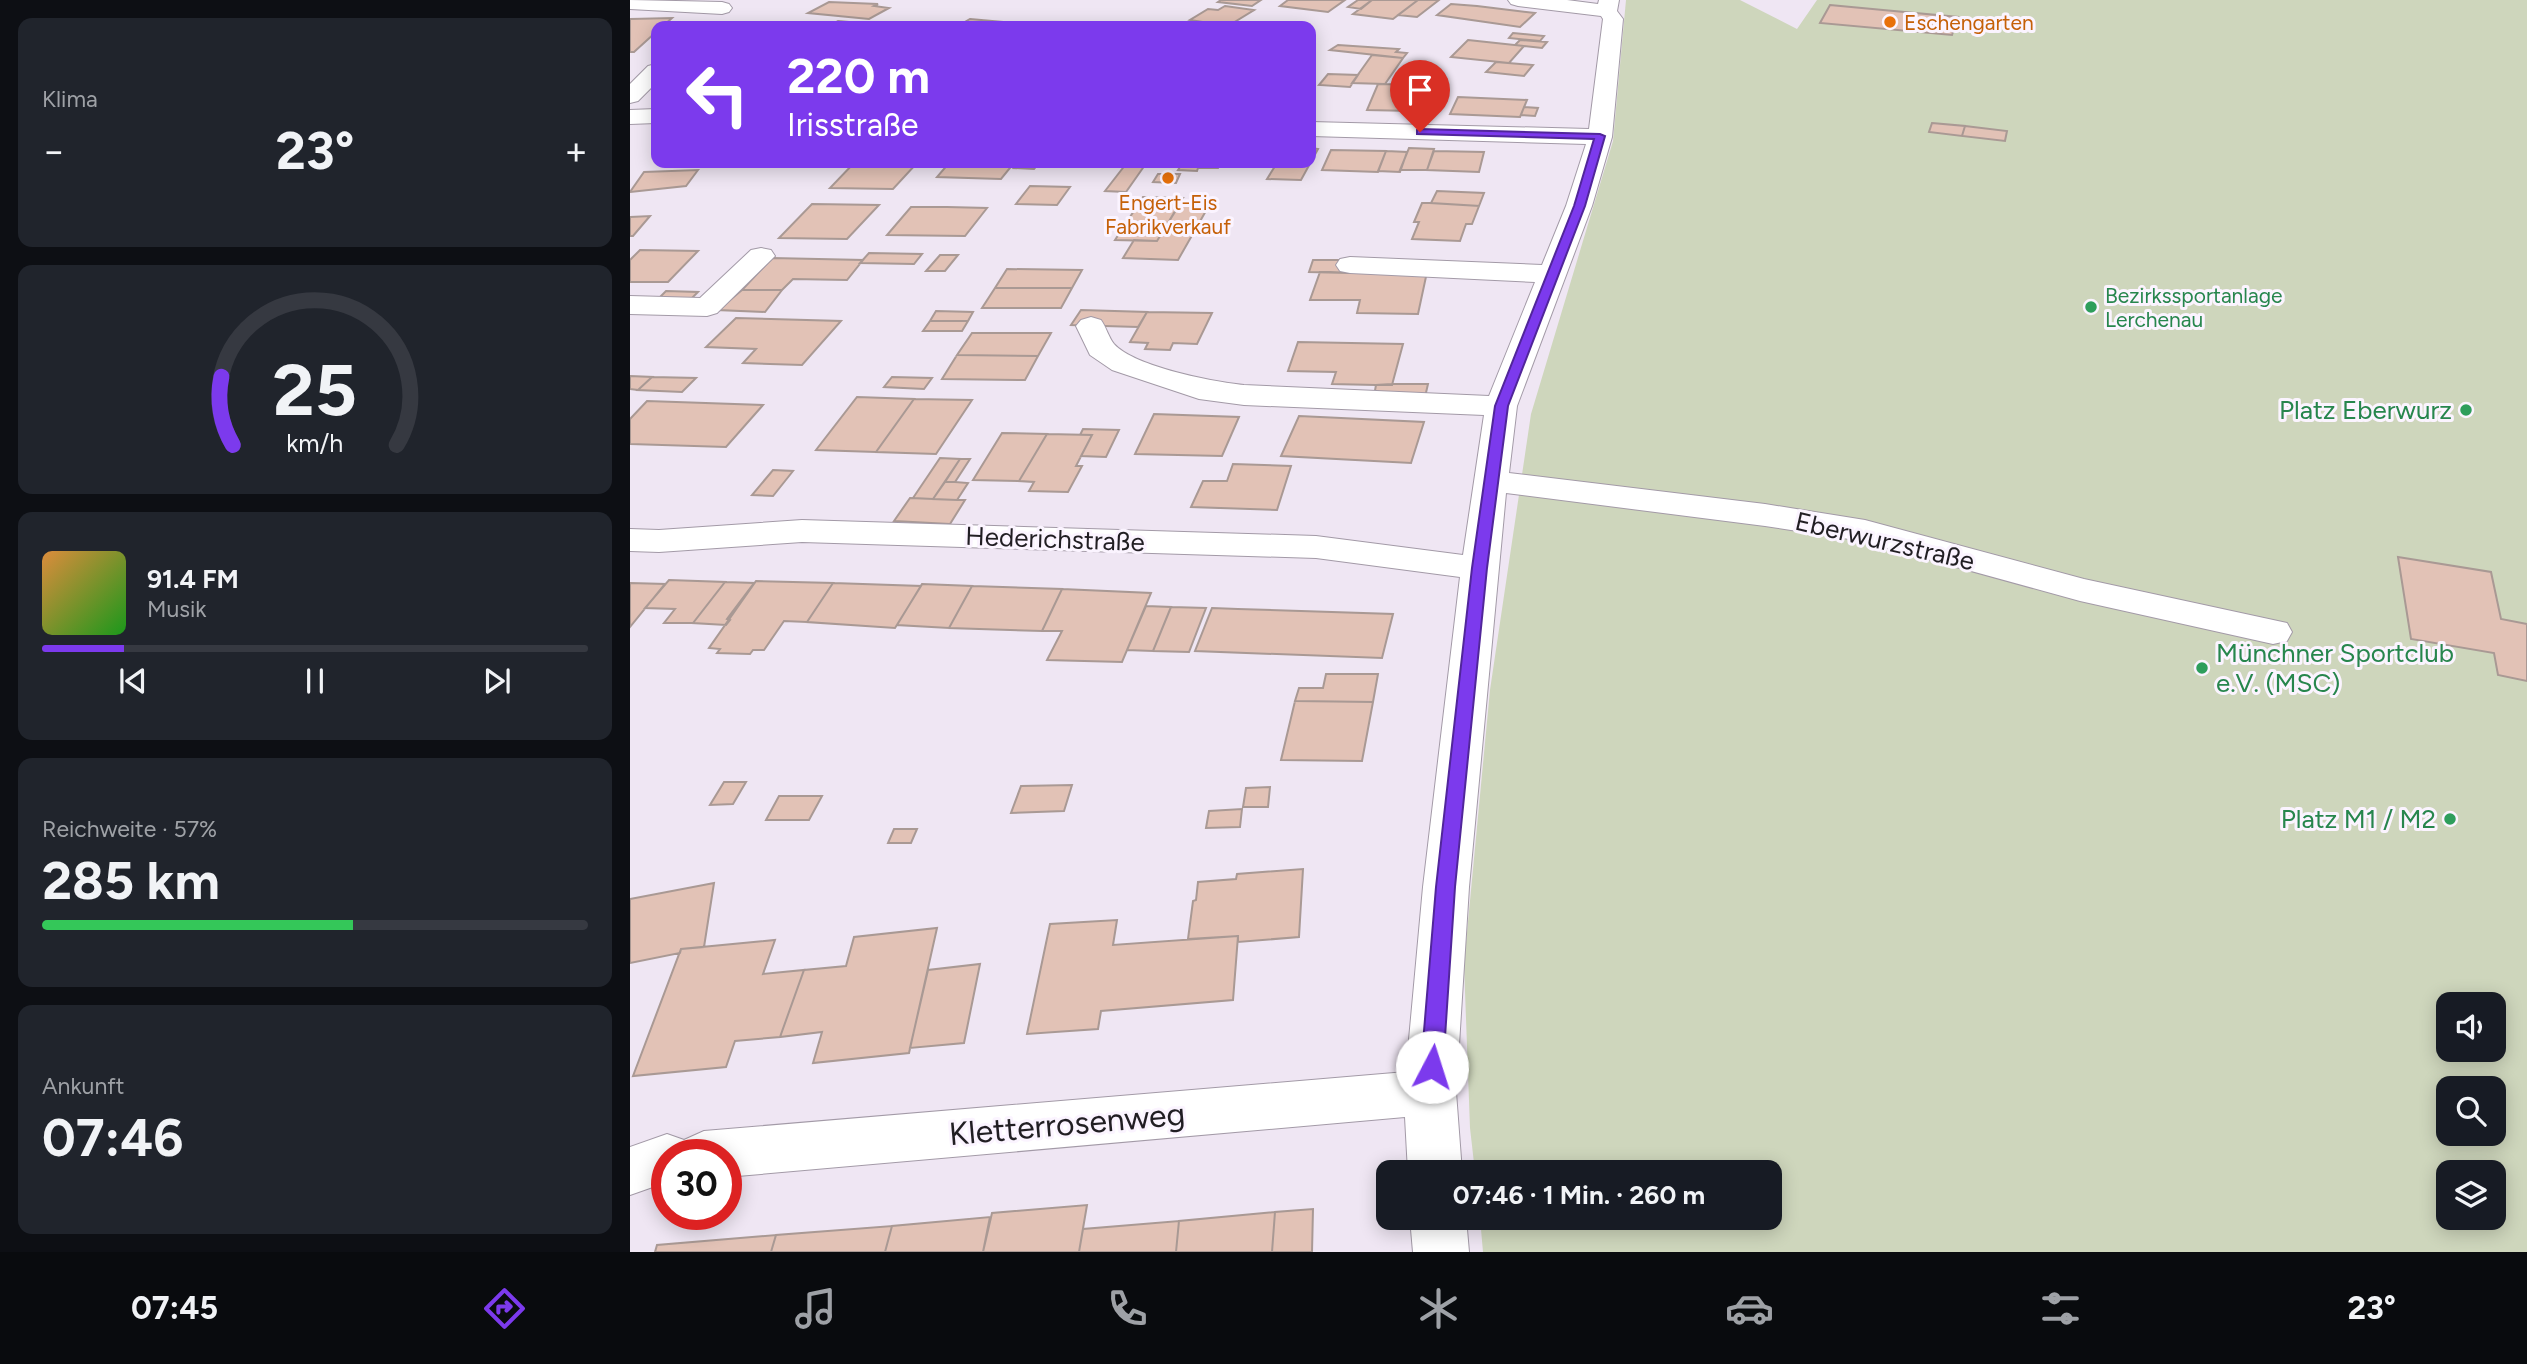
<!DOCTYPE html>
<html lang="de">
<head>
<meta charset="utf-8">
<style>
  body { margin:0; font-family:Figtree,sans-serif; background:#20242c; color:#f1f3f6; height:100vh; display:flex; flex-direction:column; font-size:26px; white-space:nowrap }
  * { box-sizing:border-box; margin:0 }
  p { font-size:23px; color:#9ea1a6 }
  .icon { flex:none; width:38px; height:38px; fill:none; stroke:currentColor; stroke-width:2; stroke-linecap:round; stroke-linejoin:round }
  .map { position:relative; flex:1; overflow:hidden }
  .drawer { display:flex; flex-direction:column; gap:18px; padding:18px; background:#0d0f14; width:630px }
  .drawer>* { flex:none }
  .top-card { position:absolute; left:21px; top:21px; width:665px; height:147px; border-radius:14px; box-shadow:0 4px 18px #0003; background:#7c3aed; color:#fff; overflow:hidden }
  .buttons { position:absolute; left:1806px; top:992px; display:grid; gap:14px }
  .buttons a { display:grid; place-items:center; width:70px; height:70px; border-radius:14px; background:#171b24; box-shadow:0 4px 18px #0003; font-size:35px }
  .speed { position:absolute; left:21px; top:1139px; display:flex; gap:14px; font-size:35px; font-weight:700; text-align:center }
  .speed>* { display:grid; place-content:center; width:91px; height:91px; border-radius:50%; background:#171b24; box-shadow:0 4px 18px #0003; line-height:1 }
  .speed .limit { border:10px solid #d22; background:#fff; color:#111 }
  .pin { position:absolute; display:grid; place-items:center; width:60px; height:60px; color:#fff; margin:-72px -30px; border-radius:50% 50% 50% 0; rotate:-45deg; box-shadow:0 0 7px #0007 }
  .pin .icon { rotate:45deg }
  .me { position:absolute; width:77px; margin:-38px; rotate:5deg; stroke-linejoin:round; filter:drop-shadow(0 0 5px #0008) }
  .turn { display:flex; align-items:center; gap:24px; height:147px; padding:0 21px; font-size:32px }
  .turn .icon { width:91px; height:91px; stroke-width:2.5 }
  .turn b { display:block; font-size:49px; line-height:60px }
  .big { font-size:52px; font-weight:700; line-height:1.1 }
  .drawer .tile { flex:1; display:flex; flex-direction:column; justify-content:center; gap:10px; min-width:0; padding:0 24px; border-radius:14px; background:#20242c }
  .drawer .dial { align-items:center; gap:0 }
  .dial svg { height:182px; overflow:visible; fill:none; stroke:#363941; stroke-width:7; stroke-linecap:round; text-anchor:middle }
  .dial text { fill:#f1f3f6; stroke:none }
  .song { display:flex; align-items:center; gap:21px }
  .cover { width:84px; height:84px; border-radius:10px; background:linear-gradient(135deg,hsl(30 70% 55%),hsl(120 70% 35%)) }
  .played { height:7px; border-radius:4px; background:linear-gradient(90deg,#7c3aed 15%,#363941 15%) }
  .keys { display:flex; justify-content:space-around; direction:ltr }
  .heat { display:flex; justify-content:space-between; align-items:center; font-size:38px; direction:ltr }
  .charge { height:10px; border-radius:5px; background:linear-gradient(90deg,#34c759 57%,#363941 0) }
  .trip { position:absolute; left:746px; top:1160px; width:406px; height:70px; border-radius:14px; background:#171b24; box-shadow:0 4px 18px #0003; font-weight:700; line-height:70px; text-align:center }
  .menu { display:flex; height:112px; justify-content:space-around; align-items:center; background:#090b0e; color:#9ea1a6 }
  .menu .icon { width:49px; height:49px }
  .menu .selected { color:#7c3aed }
  .menu b { font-size:32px; color:#f1f3f6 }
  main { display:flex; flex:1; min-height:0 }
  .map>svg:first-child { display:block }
</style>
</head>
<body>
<main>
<section class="drawer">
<div class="tile"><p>Klima</p>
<div class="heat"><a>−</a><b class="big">23°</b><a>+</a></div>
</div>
<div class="tile dial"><svg viewBox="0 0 100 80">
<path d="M14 69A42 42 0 1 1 86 69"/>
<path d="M14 69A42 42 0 0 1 9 39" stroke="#7c3aed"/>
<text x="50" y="56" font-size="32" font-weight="700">25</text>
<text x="50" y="72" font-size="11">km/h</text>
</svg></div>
<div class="tile">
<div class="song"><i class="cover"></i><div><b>91.4 FM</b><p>Musik</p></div></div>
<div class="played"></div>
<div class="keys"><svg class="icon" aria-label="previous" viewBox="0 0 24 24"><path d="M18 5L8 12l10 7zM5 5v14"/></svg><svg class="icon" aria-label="pause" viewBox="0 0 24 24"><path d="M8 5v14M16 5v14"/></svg><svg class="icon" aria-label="next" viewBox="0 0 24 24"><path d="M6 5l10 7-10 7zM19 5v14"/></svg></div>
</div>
<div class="tile"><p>Reichweite · 57%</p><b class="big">285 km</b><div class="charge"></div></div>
<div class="tile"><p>Ankunft</p><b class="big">07:46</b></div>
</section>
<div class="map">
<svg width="1897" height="1252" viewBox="0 0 1897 1252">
  <rect width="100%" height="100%" fill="#efe6f3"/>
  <!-- green -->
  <path fill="#ced6bc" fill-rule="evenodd" d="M 996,0 L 1110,0 L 1167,29 L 1187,0 L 1897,0 L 1897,1252 L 853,1252 L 850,1218 L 1139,1218 L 1139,1172 L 845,1172 L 840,1128 L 834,964 L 860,690 L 901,414 L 983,141 ZM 1818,1004 L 1864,1004 L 1864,1050 L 1818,1050 ZM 1818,1088 L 1864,1088 L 1864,1134 L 1818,1134 ZM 1818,1172 L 1864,1172 L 1864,1218 L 1818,1218 Z"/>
  <!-- building -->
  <path fill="#e2c2b6" stroke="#a99994" stroke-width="2" d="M 591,0 L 631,0 L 622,6 L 588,2 Z
    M 658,0 L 715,0 L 698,12 L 650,6 Z
    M 728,0 L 742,0 L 731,9 L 718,7 Z
    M 742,0 L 788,0 L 763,19 L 723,14 Z
    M 788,0 L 809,0 L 787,17 L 768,15 Z
    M 199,2 L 248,4 L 244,6 L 259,8 L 239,19 L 178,13 Z
    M 821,4 L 847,6 L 905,13 L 890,27 L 807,15 Z
    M 1200,5 L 1253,10 L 1328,17 L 1322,35 L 1190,23 Z
    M 595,6 L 624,10 L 598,26 L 560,20 L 578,9 L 588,10 Z
    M 42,18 L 33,26 L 26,26 L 26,32 L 4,52 L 0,52 L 0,19 Z
    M 340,19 L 373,22 L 366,26 L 328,26 Z
    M 208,21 L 252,25 L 199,26 Z
    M 883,33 L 914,36 L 910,41 L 879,38 Z
    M 838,40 L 894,46 L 879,63 L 821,57 Z
    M 890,40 L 917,42 L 912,48 L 885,45 Z
    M 708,45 L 769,49 L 766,52 L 777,53 L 773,58 L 700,50 Z
    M 742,55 L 773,58 L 755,84 L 722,83 Z
    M 866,62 L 903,65 L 894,76 L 856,72 Z
    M 698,74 L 728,75 L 720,87 L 689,85 Z
    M 748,84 L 794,85 L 782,111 L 737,110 Z
    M 828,97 L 897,100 L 890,117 L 820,114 Z
    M 894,107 L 908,108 L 905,116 L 891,115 Z
    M 1302,123 L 1335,126 L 1332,136 L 1299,132 Z
    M 1335,126 L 1377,131 L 1375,141 L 1332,136 Z
    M 681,148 L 688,149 L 671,180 L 637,179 L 647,163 L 681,163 Z
    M 779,148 L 804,149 L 797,170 L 770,170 Z
    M 701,150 L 756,151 L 748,172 L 692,170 Z
    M 756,151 L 777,152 L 770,172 L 748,171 Z
    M 804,151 L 854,152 L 849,172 L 797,170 Z
    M 224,163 L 287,163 L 263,189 L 200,188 Z
    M 319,163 L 384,163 L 371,179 L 307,177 Z
    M 389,163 L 409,163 L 404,169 L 384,168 Z
    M 445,163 L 489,163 L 487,166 L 444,165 Z
    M 548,163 L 591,163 L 588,168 L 568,168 L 567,171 L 548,170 L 550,167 L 545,167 Z
    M 496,164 L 515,165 L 496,192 L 475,191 Z
    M 68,170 L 56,186 L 0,192 L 14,172 Z
    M 528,174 L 550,174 L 546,183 L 523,182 Z
    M 400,186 L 440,187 L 427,205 L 386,204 Z
    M 807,191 L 854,193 L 849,206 L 801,203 Z
    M 513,197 L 553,198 L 527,241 L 485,240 Z
    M 551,202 L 581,202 L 548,260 L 493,258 L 504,240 L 527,241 Z
    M 792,203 L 801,203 L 849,206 L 842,224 L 836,224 L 830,241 L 782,239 L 789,222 L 784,222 Z
    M 182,204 L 249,205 L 217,239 L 149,238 Z
    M 281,207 L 317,207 L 357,208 L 335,236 L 257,235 Z
    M 20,216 L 3,236 L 0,236 L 0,217 Z
    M 10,250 L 68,251 L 38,282 L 0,282 L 0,260 Z
    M 239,253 L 292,254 L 284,264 L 230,263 Z
    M 310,255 L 328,255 L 315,271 L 296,271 Z
    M 142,258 L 233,260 L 217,280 L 163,279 L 152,290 L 112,290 Z
    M 683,260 L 722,260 L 718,273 L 679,272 Z
    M 377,269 L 452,270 L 442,288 L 365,288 Z
    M 690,272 L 740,273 L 797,272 L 788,314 L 727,313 L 730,300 L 680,300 Z
    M 365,288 L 442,288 L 431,308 L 352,308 Z
    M 112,290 L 152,290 L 135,312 L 88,310 Z
    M 36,291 L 68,292 L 59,301 L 27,300 Z
    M 451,310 L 517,312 L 508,327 L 441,325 Z
    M 306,311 L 343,312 L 338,321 L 300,321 Z
    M 517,312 L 582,313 L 567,344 L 543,343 L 540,350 L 515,349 L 518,343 L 500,342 Z
    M 106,318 L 211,321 L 172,365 L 113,363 L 126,349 L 76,347 Z
    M 300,321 L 338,321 L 332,331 L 293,331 Z
    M 342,333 L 421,333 L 408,356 L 327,355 Z
    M 668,342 L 773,344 L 762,385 L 746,385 L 702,384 L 706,372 L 658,371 Z
    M 327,355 L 408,356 L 395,380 L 312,379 Z
    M 0,376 L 22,377 L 8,390 L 0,389 Z
    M 22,377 L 66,378 L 52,392 L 8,390 Z
    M 262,377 L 302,378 L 294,389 L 254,387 Z
    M 762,384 L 798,384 L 795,397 L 744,396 L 746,385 Z
    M 227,397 L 284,399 L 246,452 L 186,450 Z
    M 284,399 L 342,400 L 306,454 L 246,452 Z
    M 17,401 L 133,405 L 96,447 L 0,444 L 0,419 Z
    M 524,414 L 609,417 L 592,456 L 505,454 Z
    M 669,416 L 794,422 L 781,463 L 651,456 Z
    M 453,429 L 489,430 L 476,457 L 451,456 L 462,435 L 450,435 Z
    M 372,433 L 417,434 L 389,481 L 343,480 Z
    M 417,434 L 462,435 L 446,466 L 452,466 L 438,492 L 399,491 L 404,482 L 389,481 Z
    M 310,458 L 330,459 L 303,499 L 283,498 Z
    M 330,459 L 340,459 L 325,482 L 315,482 Z
    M 603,464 L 661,466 L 647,510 L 561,507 L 573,481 L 597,481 Z
    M 143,470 L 163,471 L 143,496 L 122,495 Z
    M 315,482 L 325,482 L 338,483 L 327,500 L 303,499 Z
    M 280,498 L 327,500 L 335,500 L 320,524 L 264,521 Z
    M 1768,557 L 1861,572 L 1871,619 L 1897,624 L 1897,681 L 1868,675 L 1864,653 L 1781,639 Z
    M 39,580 L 95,582 L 63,623 L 34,623 L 45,609 L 15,608 Z
    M 126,581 L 203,583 L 177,622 L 154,621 L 134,650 L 123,650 L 120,654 L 87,653 L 90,649 L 79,648 Z
    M 95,582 L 124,583 L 97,619 L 100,620 L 96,625 L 63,623 Z
    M 0,583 L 35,584 L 0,627 Z
    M 203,583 L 291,586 L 265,628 L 177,622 Z
    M 292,584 L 342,586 L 319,628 L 267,625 Z
    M 342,586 L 432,589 L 412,631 L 319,628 Z
    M 432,589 L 521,593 L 492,662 L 417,660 L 432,631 L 412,631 Z
    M 516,606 L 541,607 L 523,651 L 497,650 Z
    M 541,607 L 576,608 L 559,652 L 523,651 Z
    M 582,608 L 608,609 L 763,614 L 752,658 L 565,651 Z
    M 696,674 L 748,674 L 743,702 L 665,701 L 669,688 L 693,688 Z
    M 665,701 L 743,702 L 732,761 L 651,760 Z
    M 94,782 L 116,782 L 103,804 L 80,805 Z
    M 442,785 L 434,811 L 381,813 L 391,786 Z
    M 640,787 L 638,807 L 613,807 L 616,788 Z
    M 149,796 L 192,796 L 179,820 L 136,820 Z
    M 612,809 L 610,827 L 576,828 L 579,811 Z
    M 264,829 L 287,829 L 281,843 L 258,843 Z
    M 673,869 L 669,937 L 608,942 L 608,936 L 558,939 L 563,901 L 566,900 L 568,882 L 606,879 L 607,874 Z
    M 84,883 L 74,947 L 51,949 L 50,953 L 0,963 L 0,899 Z
    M 487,920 L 483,945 L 608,936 L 603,1000 L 471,1011 L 468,1029 L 397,1034 L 420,924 Z
    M 307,928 L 279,1053 L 183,1063 L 192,1032 L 150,1037 L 174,970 L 216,966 L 224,937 Z
    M 145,940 L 133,974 L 174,970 L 150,1037 L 105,1041 L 96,1067 L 3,1076 L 51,949 Z
    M 350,964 L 334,1043 L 280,1048 L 298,970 Z
    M 457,1205 L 449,1252 L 353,1252 L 362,1213 Z
    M 683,1209 L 682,1252 L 642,1252 L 645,1212 Z
    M 645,1212 L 642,1252 L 546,1252 L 549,1221 Z
    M 360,1217 L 353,1252 L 255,1252 L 262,1226 Z
    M 549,1221 L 546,1252 L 449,1252 L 453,1229 Z
    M 262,1226 L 255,1252 L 141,1252 L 146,1235 Z
    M 146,1235 L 141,1252 L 25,1252 L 27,1245 Z"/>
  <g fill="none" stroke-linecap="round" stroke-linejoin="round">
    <!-- minor casing -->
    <g stroke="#a39aa7" stroke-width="2">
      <path id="minor" d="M 0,0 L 92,2 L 99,4 L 102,8 L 99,12 L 92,14 L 0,9 Z
        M 878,0 L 937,0 L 968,4 L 969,0 L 989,0 L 987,11 L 993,19 L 982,137 L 962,206 L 887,406 L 879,473 L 1135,504 L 1235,520 L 1454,579 L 1657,623 L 1662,632 L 1657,641 L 1643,644 L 1450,601 L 1232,541 L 1135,526 L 876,493 L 839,887 L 826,1092 L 832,1172 L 778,1172 L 775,1117 L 96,1177 L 96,1155 L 37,1155 L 37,1182 L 0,1195 L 0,1147 L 37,1134 L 54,1140 L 74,1131 L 776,1072 L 793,887 L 830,577 L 686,558 L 172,542 L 29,552 L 0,551 L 0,529 L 29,530 L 172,520 L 686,536 L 833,555 L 854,415 L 614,405 L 569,399 L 482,370 L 460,355 L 446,326 L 451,320 L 461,317 L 471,320 C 476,327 479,338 484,344 C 505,367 584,382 614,385 L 859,396 L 905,282 L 720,273 L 710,271 L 706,265 L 710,259 L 720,257 L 912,265 L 936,206 L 956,144 L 681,136 L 681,122 L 959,129 L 973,19 L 971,16 L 888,6 L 881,4 Z
        M 26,64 L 26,83 L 8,101 L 0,103 L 0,84 L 18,66 Z
        M 26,109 L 26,123 L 0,124 L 0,110 Z
        M 131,248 L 141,250 L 145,256 L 87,313 L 77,316 L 0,314 L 0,296 L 70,298 L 121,250 Z
        M 780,1218 L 836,1218 L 839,1252 L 783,1252 Z"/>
    </g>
    <!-- minor -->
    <use href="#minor" fill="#fff" fill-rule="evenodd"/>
  </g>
  <!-- route -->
  <path fill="#7c3aed" stroke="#51269a" stroke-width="2" d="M 790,129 L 970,134 L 975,136 L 955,206 L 878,406 L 857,568 L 825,887 L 813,1067 L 809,1073 L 802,1076 L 794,1073 L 791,1067 L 806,887 L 842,568 L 865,406 L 944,206 L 964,139 L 787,134 L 787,130 Z"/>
  <!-- markers -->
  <g fill="#e8710a" stroke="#fbf4ff" stroke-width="2.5">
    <circle cx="1260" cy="22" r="7"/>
    <circle cx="538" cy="178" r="7"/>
  </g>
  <g fill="#2e9e5b" stroke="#fbf4ff" stroke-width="2.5">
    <circle cx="1461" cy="307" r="7"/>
    <circle cx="1836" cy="410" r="7"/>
    <circle cx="1572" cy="668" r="7"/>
    <circle cx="1820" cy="819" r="7"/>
  </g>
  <g text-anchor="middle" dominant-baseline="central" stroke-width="6" stroke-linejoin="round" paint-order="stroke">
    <!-- far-food labels -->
    <g font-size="21" fill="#c56008" stroke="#fbf4ff" text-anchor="start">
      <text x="1274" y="22">Eschengarten</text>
      <text x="538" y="202" text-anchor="middle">Engert-Eis<tspan x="538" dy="24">Fabrikverkauf</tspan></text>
    </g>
    <!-- far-leisure labels -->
    <g font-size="21" fill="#27864d" stroke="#fbf4ff" text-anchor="start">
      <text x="1475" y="295">Bezirkssportanlage<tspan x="1475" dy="24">Lerchenau</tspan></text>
    </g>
    <!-- leisure labels -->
    <g font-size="26" fill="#27864d" stroke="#fbf4ff" text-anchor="end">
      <text x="1822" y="410">Platz Eberwurz</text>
      <text x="1586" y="653" text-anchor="start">Münchner Sportclub<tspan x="1586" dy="30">e.V. (MSC)</tspan></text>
      <text x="1806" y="819">Platz M1 / M2</text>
    </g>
    <!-- street labels -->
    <g font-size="26" fill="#211e23" stroke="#fbf4ff">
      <text transform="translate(425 539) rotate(2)">Hederichstraße</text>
      <text transform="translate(1255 541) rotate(13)">Eberwurzstraße</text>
    </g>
    <!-- near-street labels -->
    <g font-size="32" fill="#211e23" stroke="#fbf4ff">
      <text transform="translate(437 1124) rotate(-5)">Kletterrosenweg</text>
    </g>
  </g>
</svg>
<div class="buttons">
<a><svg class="icon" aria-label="sound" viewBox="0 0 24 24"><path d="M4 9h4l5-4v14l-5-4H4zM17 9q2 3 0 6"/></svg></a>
<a><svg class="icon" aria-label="search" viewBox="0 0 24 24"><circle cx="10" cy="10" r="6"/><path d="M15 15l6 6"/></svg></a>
<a><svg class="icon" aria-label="layers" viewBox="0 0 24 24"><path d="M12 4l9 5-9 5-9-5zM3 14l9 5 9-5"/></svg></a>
</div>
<div class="speed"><div class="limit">30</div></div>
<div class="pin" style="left:790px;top:132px;background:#d93025"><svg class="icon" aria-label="arrive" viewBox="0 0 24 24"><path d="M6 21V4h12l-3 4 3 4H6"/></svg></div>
<svg class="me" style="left:802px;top:1067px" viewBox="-20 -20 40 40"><circle r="19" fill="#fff"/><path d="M0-13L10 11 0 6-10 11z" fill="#7c3aed"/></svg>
<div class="trip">07:46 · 1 Min. · 260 m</div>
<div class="top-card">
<div class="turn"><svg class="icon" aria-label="left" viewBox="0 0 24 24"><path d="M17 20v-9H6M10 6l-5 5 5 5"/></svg><div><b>220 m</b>Irisstraße</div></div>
</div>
</div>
</main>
<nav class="menu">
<b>07:45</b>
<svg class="icon selected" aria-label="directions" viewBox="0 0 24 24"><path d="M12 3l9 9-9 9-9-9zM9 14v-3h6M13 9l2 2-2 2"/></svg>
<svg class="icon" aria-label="music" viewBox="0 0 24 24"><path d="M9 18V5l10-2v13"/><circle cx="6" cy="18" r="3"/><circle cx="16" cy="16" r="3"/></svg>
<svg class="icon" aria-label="phone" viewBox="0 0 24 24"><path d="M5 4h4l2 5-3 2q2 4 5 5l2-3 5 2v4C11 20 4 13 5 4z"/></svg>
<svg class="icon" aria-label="climate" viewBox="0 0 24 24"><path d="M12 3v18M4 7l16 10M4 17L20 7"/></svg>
<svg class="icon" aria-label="car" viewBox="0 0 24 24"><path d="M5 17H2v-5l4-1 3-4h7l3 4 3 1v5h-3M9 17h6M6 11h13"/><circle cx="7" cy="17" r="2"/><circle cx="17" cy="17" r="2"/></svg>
<svg class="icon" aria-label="filters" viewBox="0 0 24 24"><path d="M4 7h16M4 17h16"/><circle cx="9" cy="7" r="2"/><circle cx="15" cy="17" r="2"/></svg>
<b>23°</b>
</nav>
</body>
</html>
